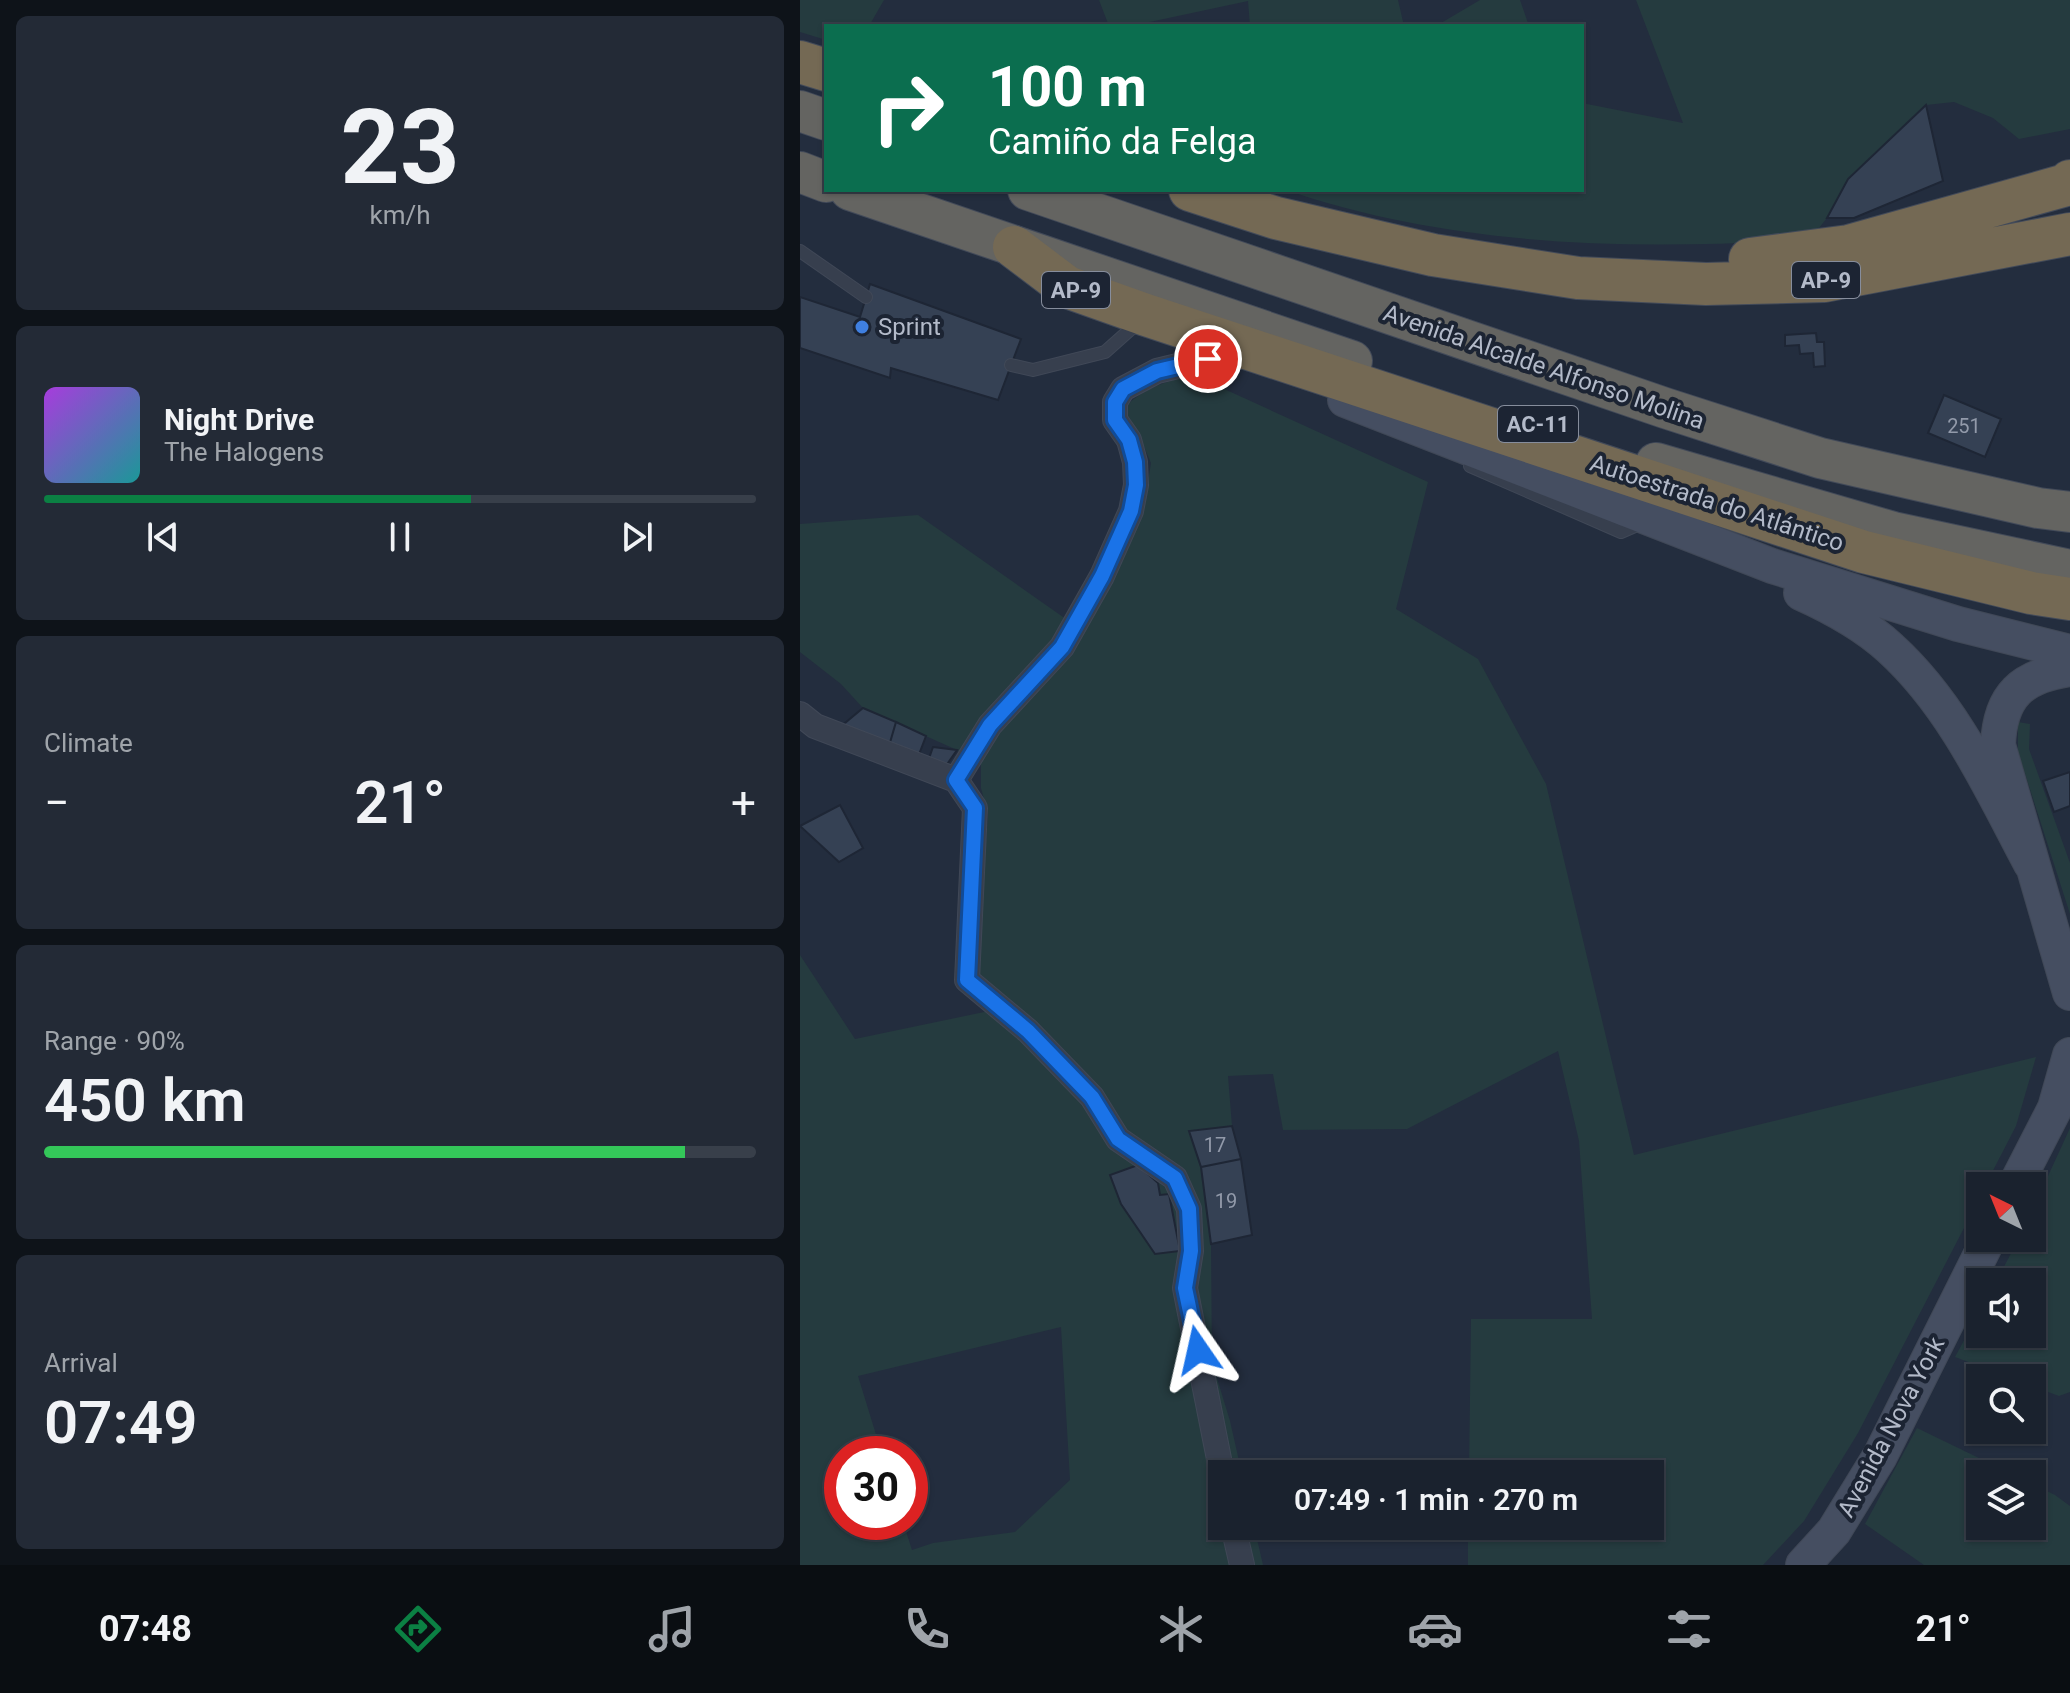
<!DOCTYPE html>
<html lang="en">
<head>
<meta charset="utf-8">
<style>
  body { margin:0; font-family:Roboto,sans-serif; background:#232a36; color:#f1f3f6; height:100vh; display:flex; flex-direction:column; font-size:30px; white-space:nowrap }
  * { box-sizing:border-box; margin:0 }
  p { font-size:26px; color:#9fa4aa }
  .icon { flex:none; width:44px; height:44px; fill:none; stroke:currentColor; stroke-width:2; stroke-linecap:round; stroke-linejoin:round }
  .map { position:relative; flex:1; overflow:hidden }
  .side { display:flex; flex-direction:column; gap:16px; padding:16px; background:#0e1319; width:800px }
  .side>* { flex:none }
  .banner { position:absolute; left:24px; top:24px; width:760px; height:168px; border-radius:0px; box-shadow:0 2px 6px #0004,0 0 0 2px #383f4a; background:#0b6e4f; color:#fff; overflow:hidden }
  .needle { width:52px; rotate:317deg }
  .controls { position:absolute; left:1166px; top:1172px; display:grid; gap:16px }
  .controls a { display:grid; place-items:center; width:80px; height:80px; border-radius:0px; background:#1a222e; box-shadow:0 2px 6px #0004,0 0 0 2px #383f4a; font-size:40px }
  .speed { position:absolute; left:24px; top:1436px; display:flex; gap:16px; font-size:40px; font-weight:700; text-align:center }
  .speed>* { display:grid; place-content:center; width:104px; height:104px; border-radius:50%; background:#1a222e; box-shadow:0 2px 6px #0004,0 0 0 2px #383f4a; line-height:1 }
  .speed .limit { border:12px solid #d22; background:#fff; color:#111 }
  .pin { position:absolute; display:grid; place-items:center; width:68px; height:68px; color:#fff; margin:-34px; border:4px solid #fff; border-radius:50%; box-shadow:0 2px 8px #0007 }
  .me { position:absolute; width:88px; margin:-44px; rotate:349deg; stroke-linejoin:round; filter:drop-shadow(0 0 6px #0008) }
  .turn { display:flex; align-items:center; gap:28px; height:168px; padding:0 32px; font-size:36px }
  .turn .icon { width:104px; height:104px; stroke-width:2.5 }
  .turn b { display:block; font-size:56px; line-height:68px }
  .big { font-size:60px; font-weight:600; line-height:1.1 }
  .side .tile { flex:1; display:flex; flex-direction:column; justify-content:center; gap:12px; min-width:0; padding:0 28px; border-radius:12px; background:#232a36 }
  .side .dial { align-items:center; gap:0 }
  .dial b { font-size:104px; line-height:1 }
  .song { display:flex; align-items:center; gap:24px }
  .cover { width:96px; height:96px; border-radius:12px; background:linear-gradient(135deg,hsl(280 70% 55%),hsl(180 70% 35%)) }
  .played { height:8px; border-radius:4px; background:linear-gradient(90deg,#0b8043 60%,#383f4a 60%) }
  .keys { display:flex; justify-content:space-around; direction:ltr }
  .heat { display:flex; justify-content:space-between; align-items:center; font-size:44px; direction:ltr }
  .charge { height:12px; border-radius:6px; background:linear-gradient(90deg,#34c759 90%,#383f4a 0) }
  .trip { position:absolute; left:408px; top:1460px; width:456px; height:80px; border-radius:0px; background:#1a222e; box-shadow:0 2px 6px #0004,0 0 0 2px #383f4a; font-weight:600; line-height:80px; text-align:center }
  .menu { display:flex; height:128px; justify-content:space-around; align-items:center; background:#0a0e12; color:#9fa4aa }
  .menu .icon { width:56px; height:56px }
  .menu .current { color:#0b8043 }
  .menu b { font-size:36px; color:#f1f3f6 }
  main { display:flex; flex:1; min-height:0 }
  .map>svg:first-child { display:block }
</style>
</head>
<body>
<main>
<section class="side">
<div class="tile dial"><b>23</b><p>km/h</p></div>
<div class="tile">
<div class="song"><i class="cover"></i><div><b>Night Drive</b><p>The Halogens</p></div></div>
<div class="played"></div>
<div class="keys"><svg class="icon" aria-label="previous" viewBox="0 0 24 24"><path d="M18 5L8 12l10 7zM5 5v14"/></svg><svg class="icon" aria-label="pause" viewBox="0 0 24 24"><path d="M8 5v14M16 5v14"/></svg><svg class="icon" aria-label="next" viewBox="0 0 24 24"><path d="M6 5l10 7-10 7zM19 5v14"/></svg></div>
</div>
<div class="tile"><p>Climate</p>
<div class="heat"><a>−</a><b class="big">21°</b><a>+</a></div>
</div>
<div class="tile"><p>Range · 90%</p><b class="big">450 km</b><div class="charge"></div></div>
<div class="tile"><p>Arrival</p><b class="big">07:49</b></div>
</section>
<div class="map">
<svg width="1270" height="1565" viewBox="0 0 1270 1565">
  <rect width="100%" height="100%" fill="#232d3e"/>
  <!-- green -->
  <path fill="#253b3f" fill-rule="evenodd" d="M 0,0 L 84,0 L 69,26 L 26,26 L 26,40 L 0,32 Z
    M 299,0 L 598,0 L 604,26 L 450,26 L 448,1 L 331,26 L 309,26 Z
    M 680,0 L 720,0 L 729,26 L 636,26 Z
    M 836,0 L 1270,0 L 1270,129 L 1219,139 L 1193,118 L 1154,102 L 1126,105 L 1048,179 L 1027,218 L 1010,239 C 835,251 653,247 486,190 L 782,190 L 782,103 L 883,123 Z
    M 390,376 L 422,388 L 628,482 L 596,609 L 678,659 L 746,784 L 834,1155 L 1236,1057 L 1216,1126 L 1185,1186 L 1180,1186 L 1180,1197 L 1058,1433 L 1004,1521 L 963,1565 L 668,1565 L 668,1526 L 850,1526 L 850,1474 L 669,1474 L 671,1319 L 792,1319 L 779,1141 L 758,1051 L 607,1129 L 483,1130 L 473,1074 L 428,1076 L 432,1126 L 389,1132 L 401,1167 L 411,1244 L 412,1362 L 430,1421 L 442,1474 L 422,1474 L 422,1526 L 454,1526 L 463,1565 L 0,1565 L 0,955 L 55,1039 L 208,1007 L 176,977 L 188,814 L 181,788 L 181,765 L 157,750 L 63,708 L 41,684 L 0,652 L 0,524 L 118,515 L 283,631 L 346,493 L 351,463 L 342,442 L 327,422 L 327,405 C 345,388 366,381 390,376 ZM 261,1327 L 270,1480 L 215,1532 L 133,1543 L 112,1550 L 103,1522 L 42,1522 L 42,1454 L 82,1454 L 58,1376 Z
    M 1218,722 L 1230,724 L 1229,749 L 1270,863 L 1270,914 L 1218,752 Z
    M 1270,1128 L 1270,1392 L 1259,1396 L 1232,1386 L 1232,1378 L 1211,1378 L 1155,1357 L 1180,1311 L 1180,1334 L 1232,1334 L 1232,1282 L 1196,1282 L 1219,1238 L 1232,1238 L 1232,1211 Z
    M 1117,1428 L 1212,1474 L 1180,1474 L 1180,1526 L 1232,1526 L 1232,1484 L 1255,1495 L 1270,1506 L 1270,1565 L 1124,1565 L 1065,1524 Z"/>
  <!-- building -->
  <path fill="#354154" stroke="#1e2635" stroke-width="2" d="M 1126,105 L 1143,181 L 1054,218 L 1027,218 L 1048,179 Z
    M 70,284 L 221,339 L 198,400 L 91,368 L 90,378 L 0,348 L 0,297 L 60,317 Z
    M 1016,333 L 1017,342 L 1024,342 L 1025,366 L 1014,367 L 1013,353 L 1000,354 L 999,345 L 985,346 L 985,335 Z
    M 1144,395 L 1201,419 L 1185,457 L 1128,433 Z
    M 63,708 L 96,722 L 89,746 L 39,728 Z
    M 96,722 L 126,736 L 118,757 L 89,746 Z
    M 133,747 L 157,750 L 143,770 L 127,764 Z
    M 1270,772 L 1270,806 L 1254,812 L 1243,781 Z
    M 40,805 L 63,848 L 39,862 L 0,826 Z
    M 432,1126 L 441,1159 L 401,1167 L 389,1131 Z
    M 441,1159 L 452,1235 L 411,1244 L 401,1167 Z
    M 338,1165 L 358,1183 L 360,1195 L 369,1194 L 380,1251 L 355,1254 L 321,1204 L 310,1175 Z"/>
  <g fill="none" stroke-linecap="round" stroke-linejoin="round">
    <!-- service casing -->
    <g stroke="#404857" stroke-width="14">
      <path id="service" d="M 0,251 L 66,297
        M 211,365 L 233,370 L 305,352 L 341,320
        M 670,466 L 821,532 L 844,522"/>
    </g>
    <!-- minor casing -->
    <g stroke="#404857" stroke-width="26">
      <path id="minor" d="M 0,714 L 15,726 L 156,780
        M 156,780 L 175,808 L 167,980 L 228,1031 L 292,1097 L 318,1139 L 375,1178 L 389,1209 L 391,1251 L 385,1288 L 422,1474
        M 156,780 L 190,725 L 262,647 L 302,576 L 331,511 L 336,485 L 335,462 L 329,440 L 315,420 L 315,402 L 323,389 L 357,371 L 427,354
        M 433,1526 L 442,1565"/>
    </g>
    <!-- secondary casing -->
    <g stroke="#404857" stroke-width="36">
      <path id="secondary" d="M 545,400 L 972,566 L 1158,624 L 1270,652
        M 1001,593 C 1032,607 1064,624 1090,648 C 1154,706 1191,789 1231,864
        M 1270,669 C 1222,676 1200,695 1198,745 L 1270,993
        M 1215,1186 L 1255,1108 L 1270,1055
        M 1003,1565 L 1034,1531 L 1080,1456 L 1189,1238"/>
    </g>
    <!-- trunk casing -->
    <g stroke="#424a59" stroke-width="42">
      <path id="trunk" d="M 0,111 L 26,120
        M 0,172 L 26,182
        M 50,190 L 552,361
        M 228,190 L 865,408 L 1020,458 L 1238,508 L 1270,512
        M 856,463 L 1093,532 L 1270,570"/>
    </g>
    <!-- motorway casing -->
    <g stroke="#424a59" stroke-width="44">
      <path id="motorway" d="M 0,62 L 26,70
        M 390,190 L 476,218 L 633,255 L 778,278 L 906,284 L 1024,281 L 1270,234
        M 214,247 L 267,287 L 346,315 L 1064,552 L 1231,593 L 1270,599
        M 950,259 L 1049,246 L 1266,185 L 1270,181"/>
    </g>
    <!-- service -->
    <use href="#service" stroke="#373f4e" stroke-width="12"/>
    <!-- minor -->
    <use href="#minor" stroke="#373f4e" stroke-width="24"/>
    <!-- secondary -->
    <use href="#secondary" stroke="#454e61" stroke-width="34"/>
    <!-- trunk -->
    <use href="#trunk" stroke="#646461" stroke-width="40"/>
    <!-- motorway -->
    <use href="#motorway" stroke="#746954" stroke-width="42"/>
  </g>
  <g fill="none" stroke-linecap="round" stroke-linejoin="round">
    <!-- route casing -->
    <g stroke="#114b97" stroke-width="20">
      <path id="route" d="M 398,1350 L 385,1288 L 391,1251 L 389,1209 L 375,1178 L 318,1139 L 292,1097 L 228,1031 L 167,980 L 175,808 L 156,780 L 190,725 L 262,647 L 302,576 L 331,511 L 336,485 L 335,462 L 329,440 L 315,420 L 315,402 L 323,389 L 357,371 L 408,359"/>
    </g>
    <!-- route -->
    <use href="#route" stroke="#1a73e8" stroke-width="14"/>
  </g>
  <!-- markers -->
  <circle fill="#3f7fe0" stroke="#1c2433" stroke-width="3" cx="62" cy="327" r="8"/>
  <g text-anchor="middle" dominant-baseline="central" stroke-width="8" stroke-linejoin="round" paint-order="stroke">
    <!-- number labels -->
    <g font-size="20" fill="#929aaa">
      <text x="1164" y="426">251</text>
      <text x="415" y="1145">17</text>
      <text x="426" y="1201">19</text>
    </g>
    <!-- shield labels -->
    <g fill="#1c2433" stroke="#868d9c" stroke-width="2">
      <rect x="992" y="262" width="68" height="36" rx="6"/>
      <rect x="242" y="272" width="68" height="36" rx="6"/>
      <rect x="698" y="406" width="80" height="36" rx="6"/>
    </g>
    <g font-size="22" font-weight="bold" fill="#b3bac9">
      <text x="1026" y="280">AP-9</text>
      <text x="276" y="290">AP-9</text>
      <text x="738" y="424">AC-11</text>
    </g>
    <!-- poi labels -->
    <g font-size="24" fill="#b3bac9" stroke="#1c2433" text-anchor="start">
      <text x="78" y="327">Sprint</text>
    </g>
    <!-- street labels -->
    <g font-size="24" fill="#b3bac9" stroke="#1c2433">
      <text transform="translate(744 367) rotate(19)">Avenida Alcalde Alfonso Molina</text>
      <text transform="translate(917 503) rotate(18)">Autoestrada do Atlántico</text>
      <text transform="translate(1091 1427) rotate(-62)">Avenida Nova York</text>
    </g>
  </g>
</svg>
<div class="controls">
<a><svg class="needle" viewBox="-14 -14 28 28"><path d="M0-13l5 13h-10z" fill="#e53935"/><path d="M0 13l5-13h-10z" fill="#9fa4aa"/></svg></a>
<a><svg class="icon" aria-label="sound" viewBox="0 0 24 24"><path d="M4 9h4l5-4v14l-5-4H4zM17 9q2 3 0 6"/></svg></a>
<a><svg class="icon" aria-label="search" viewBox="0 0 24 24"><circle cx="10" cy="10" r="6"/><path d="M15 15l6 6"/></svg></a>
<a><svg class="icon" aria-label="layers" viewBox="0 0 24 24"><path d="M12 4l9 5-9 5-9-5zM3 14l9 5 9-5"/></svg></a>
</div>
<div class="speed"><div class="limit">30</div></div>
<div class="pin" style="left:408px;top:359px;background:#d93025"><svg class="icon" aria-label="arrive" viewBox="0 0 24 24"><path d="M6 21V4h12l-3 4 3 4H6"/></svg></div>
<svg class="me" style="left:398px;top:1350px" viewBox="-20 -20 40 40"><path d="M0-17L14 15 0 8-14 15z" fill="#1a73e8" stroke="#fff" stroke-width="4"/></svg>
<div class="trip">07:49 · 1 min · 270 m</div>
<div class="banner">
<div class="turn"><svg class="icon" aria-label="right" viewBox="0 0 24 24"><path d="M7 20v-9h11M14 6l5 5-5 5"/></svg><div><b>100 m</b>Camiño da Felga</div></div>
</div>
</div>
</main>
<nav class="menu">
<b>07:48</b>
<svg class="icon current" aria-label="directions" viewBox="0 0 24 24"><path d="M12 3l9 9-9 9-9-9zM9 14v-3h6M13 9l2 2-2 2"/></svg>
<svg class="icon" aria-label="music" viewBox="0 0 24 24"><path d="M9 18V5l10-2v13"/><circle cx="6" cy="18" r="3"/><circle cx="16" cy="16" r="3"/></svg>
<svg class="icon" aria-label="phone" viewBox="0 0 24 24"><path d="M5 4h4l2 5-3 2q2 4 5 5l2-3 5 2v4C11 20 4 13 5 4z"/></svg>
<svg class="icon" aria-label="climate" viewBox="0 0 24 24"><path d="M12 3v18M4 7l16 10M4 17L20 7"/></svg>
<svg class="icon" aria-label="car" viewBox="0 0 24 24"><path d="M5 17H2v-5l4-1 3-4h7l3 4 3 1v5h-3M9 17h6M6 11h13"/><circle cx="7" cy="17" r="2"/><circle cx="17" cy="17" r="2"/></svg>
<svg class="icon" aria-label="filters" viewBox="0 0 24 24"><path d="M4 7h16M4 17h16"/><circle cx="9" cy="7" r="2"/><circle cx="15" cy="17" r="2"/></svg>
<b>21°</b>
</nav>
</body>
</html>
